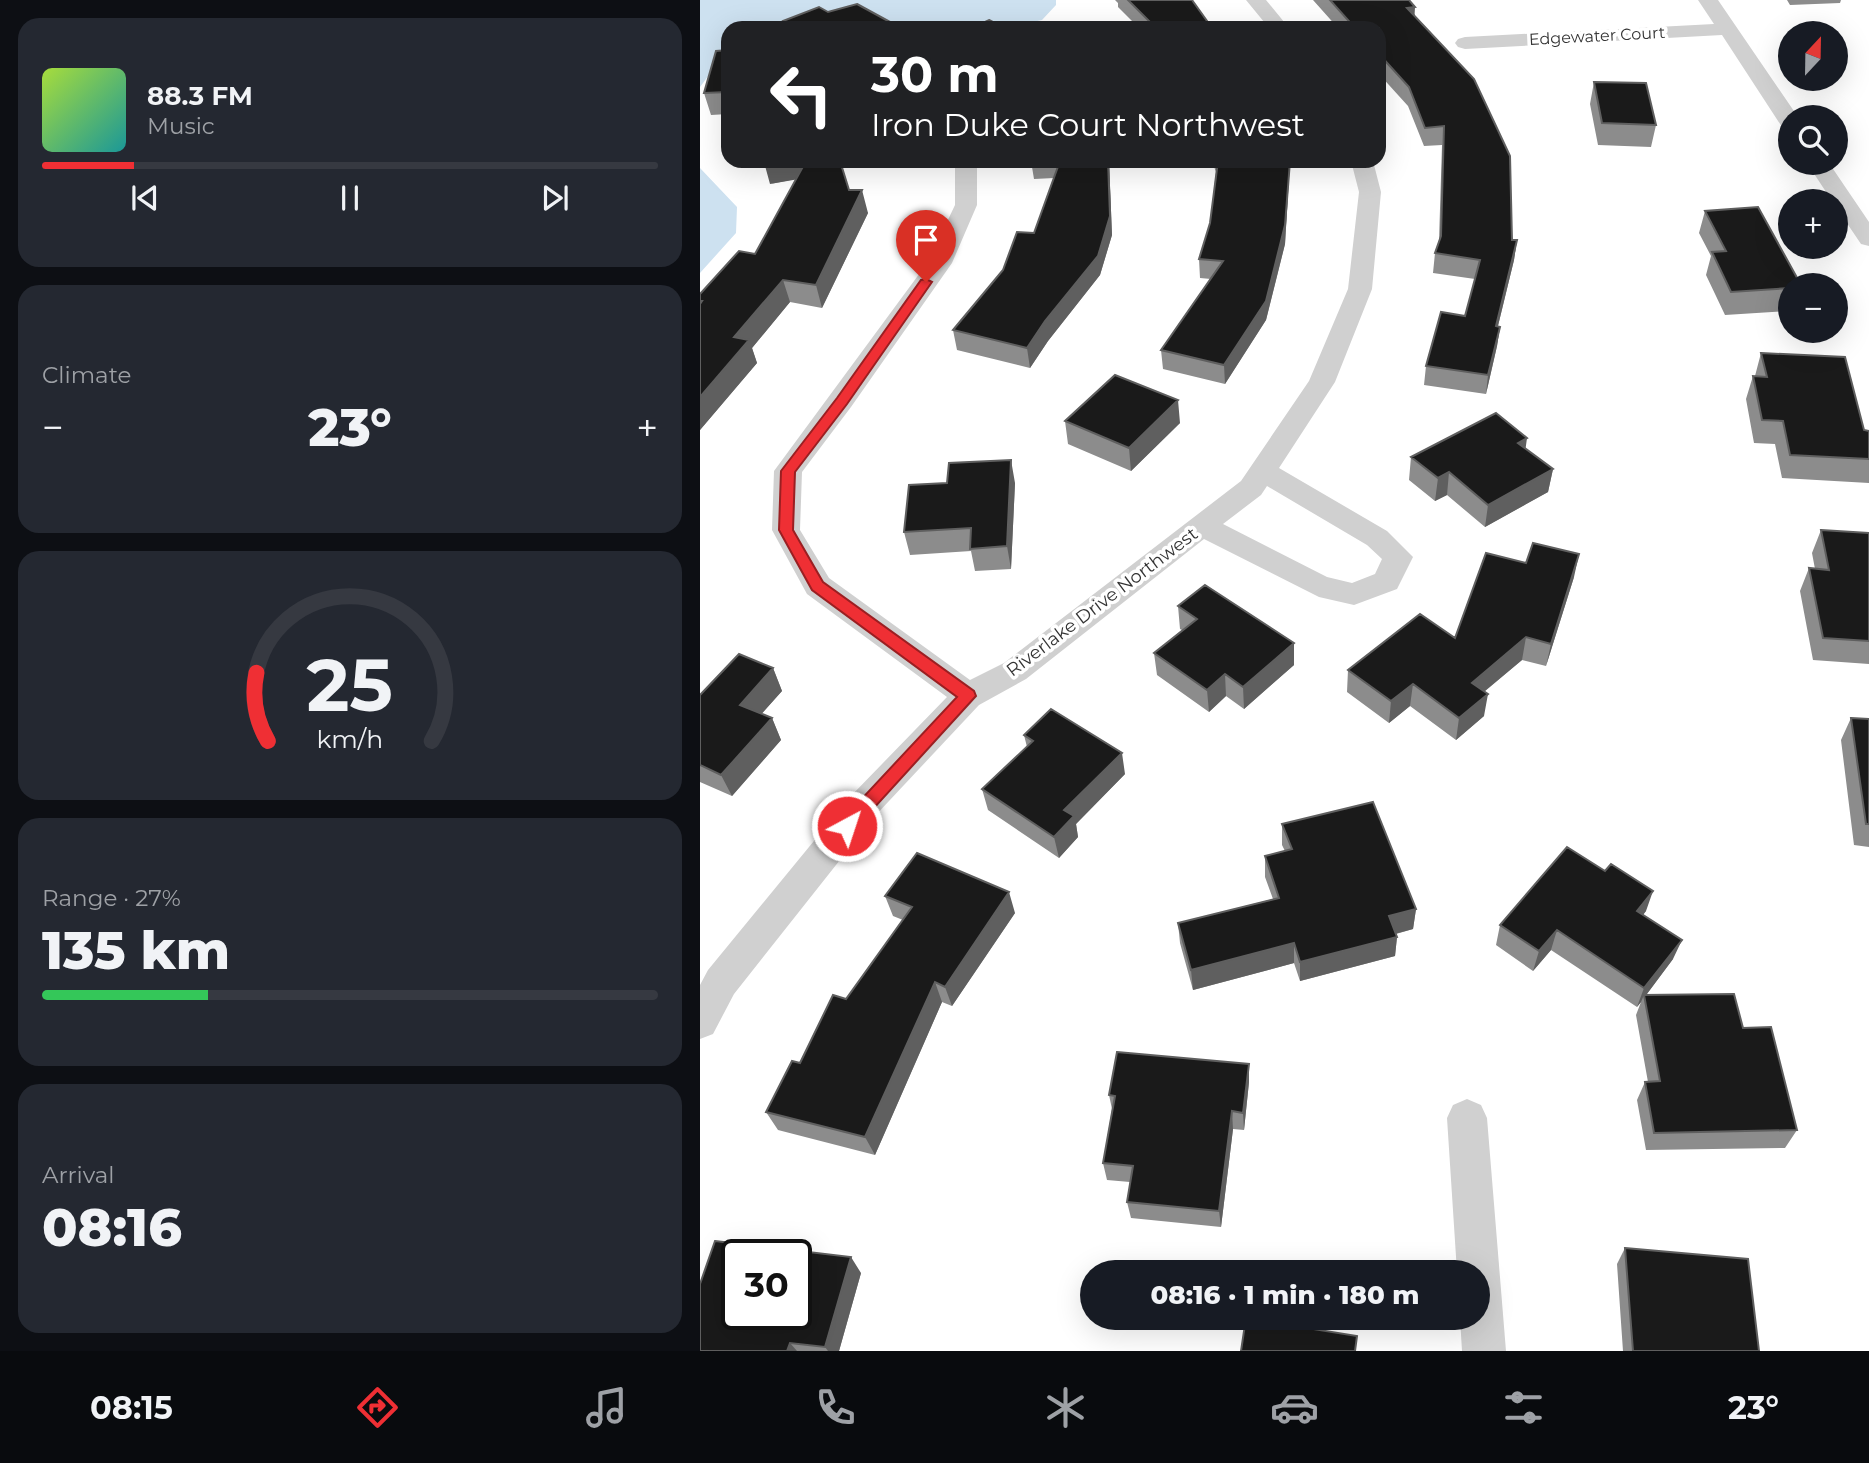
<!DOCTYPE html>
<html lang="en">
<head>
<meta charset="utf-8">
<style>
  body { margin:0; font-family:Montserrat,sans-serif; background:#242831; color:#f1f3f6; height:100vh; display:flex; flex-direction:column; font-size:26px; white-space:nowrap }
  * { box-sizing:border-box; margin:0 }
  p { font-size:23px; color:#9ea1a6 }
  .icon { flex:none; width:38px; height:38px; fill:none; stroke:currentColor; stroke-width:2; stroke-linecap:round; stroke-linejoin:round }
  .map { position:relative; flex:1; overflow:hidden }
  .drawer { display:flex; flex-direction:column; gap:18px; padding:18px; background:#0d0f14; width:700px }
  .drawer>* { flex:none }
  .top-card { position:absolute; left:21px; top:21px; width:665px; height:147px; border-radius:21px; box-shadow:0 7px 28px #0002; background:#202124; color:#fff; overflow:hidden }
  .needle { width:46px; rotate:22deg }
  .buttons { position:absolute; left:1078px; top:21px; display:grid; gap:14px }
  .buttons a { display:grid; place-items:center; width:70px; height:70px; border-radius:50%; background:#171b24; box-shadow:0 7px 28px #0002; font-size:35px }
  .speed { position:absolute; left:21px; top:1239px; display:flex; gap:14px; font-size:35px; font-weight:700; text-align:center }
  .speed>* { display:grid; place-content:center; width:91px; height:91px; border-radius:50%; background:#171b24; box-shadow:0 7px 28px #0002; line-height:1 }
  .speed .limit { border:4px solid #111; border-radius:10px; background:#fff; color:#111 }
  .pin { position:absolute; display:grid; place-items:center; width:60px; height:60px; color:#fff; margin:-72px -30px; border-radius:50% 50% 50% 0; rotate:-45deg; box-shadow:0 0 7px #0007 }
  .pin .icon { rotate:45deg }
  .me { position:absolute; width:77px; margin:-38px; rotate:40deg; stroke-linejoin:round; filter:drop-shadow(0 0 5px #0008) }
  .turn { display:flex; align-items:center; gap:24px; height:147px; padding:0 35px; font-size:32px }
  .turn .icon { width:91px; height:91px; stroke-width:2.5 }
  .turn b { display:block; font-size:49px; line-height:60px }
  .big { font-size:52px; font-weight:800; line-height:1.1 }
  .drawer .tile { flex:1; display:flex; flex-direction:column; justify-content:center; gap:10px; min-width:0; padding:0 24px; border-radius:21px; background:#242831 }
  .drawer .dial { align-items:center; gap:0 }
  .dial svg { height:182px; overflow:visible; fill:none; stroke:#363941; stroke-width:7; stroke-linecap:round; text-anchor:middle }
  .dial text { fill:#f1f3f6; stroke:none }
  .song { display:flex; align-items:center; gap:21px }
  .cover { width:84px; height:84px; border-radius:10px; background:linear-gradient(135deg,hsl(80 70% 55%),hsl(180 70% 35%)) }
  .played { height:7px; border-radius:4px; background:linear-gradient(90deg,#ef2f34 15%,#363941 15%) }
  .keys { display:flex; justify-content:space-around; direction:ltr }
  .heat { display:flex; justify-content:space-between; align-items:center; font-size:38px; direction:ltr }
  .charge { height:10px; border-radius:5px; background:linear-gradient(90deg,#34c759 27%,#363941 0) }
  .trip { position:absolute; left:380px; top:1260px; width:410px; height:70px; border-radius:35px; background:#171b24; box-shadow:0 7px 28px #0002; font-weight:800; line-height:70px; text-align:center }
  .menu { display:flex; height:112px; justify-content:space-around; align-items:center; background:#090b0e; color:#9ea1a6 }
  .menu .icon { width:49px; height:49px }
  .menu .active { color:#ef2f34 }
  .menu b { font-size:32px; color:#f1f3f6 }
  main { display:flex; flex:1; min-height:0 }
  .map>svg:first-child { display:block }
</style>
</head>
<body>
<main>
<section class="drawer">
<div class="tile">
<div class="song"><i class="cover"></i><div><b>88.3 FM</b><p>Music</p></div></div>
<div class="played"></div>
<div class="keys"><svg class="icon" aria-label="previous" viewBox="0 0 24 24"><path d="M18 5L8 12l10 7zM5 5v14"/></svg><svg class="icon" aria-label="pause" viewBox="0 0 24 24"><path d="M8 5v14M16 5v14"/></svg><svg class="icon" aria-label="next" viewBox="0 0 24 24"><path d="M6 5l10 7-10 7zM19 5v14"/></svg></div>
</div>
<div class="tile"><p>Climate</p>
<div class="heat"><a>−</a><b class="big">23°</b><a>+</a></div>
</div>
<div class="tile dial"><svg viewBox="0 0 100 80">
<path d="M14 69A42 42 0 1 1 86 69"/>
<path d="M14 69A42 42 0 0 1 9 39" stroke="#ef2f34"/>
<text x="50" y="56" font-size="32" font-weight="700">25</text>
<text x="50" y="72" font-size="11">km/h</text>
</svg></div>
<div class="tile"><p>Range · 27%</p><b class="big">135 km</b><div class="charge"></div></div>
<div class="tile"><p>Arrival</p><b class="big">08:16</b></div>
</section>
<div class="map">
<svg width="1169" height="1351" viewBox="0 0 1169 1351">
  <rect width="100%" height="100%" fill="#fff"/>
  <!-- water -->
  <path fill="#cde1f0" d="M 0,0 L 356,0 L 356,5 L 342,20 L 314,26 L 243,23 L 209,28 L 184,23 L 28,28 L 28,59 L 12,71 L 0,87 Z
    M 0,168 L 37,207 L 36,233 L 0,273 Z"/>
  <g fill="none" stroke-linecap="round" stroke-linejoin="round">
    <!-- street -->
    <path fill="#d0d0d0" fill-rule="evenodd" d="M 546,0 L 566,0 L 589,28 L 569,28 Z
      M 998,0 L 1018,0 L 1098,117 L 1090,117 L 1090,128 L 1082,127 L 1022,35 L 765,49 L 758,47 L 755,43 L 758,39 L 765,37 L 1014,24 Z
      M 255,161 L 277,161 L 277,205 L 252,263 L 151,407 L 102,472 L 100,530 L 129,578 L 270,680 L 304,663 L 541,481 L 609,381 L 648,289 L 659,192 L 651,161 L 673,161 L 681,192 L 672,289 L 635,382 L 579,468 L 687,531 L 713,557 L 697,589 L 654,605 L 619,597 L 504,539 L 326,679 L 279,705 L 174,817 L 34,994 L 13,1034 L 0,1039 L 0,985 L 8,970 L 150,797 L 247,697 L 107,594 L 72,530 L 74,471 L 228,262 L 255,205 ZM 567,486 L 667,545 L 682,559 L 675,574 L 652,583 L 627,577 L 523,524 L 561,495 Z
      M 1107,163 L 1129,163 L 1169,222 L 1169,246 L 1161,244 L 1136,207 L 1136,201 L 1132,201 Z
      M 767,1099 L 781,1105 L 787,1118 L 806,1351 L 762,1351 L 760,1318 L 777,1318 L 777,1272 L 757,1272 L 747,1118 L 753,1105 Z"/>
  </g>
  <!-- wall -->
  <path fill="#8c8c8c" d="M 415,0 L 492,0 L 512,28 L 439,28 L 418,7 L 418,3 Z
    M 613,0 L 709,0 L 715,16 L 812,240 L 817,240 L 814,260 L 798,326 L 800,327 L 797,346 L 786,394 L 724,385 L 726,366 L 765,316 L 775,279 L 733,273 L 735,253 L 739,240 L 742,145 L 724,146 L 708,106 L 679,74 L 679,28 L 638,28 Z
    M 1087,0 L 1141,0 L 1140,3 L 1090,5 Z
    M 28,50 L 28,114 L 11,115 L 4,93 Z
    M 894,82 L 956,125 L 951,147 L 898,145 L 890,104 Z
    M 140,161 L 149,190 L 168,213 L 122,308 L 90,302 L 52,348 L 57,363 L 0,430 L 0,294 L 55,254 L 96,179 L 70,184 Z
    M 331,161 L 409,161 L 412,235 L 400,275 L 348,341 L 330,368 L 257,350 L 253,330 L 334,233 L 354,178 L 334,179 Z
    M 512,161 L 590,161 L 585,244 L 566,320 L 525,384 L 463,369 L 461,350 L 511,279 L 500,278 L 499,259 L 510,223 L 516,172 Z
    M 1005,211 L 1090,285 L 1090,311 L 1025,315 L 1006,275 L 1011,256 L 999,233 Z
    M 1061,353 L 1164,430 L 1169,431 L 1169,483 L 1082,478 L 1075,444 L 1054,443 L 1046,399 L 1053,376 L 1055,376 Z
    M 365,421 L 480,423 L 431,471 L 368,444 Z
    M 826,449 L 853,469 L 848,492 L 785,527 L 747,495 L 735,501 L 709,480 L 711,457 Z
    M 315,483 L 311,569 L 275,571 L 271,551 L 210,555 L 204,532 Z
    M 1121,530 L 1169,533 L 1169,664 L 1113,660 L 1100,591 L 1109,568 L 1115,569 L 1112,553 Z
    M 874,577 L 846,666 L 822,660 L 784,692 L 784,716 L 756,740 L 710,706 L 689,723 L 647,692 L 648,670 L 755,638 Z
    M 478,606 L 594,643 L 594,665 L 544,709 L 526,696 L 509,712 L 457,675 L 454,653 L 482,630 L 480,629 Z
    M 73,668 L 82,691 L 61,714 L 72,718 L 81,740 L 32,796 L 0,782 L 0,695 Z
    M 1151,718 L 1169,719 L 1169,847 L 1154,845 L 1141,740 Z
    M 324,735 L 425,774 L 376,824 L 378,837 L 359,858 L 288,810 L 282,789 L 327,747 Z
    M 582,824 L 716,909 L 713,929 L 696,934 L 697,937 L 695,956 L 600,981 L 594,963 L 493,990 L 480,943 L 478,923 L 573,899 L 565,877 L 565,856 L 585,851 L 582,845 Z
    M 185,896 L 315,913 L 252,1006 L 242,1002 L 175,1155 L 78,1130 L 66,1112 L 100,1063 L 203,920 L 193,916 Z
    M 946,911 L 943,915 L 973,959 L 946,995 L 1043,1028 L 1097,1130 L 1085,1148 L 946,1150 L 937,1100 L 945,1082 L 948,1082 L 936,1015 L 941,1002 L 937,1007 L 851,950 L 833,971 L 796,945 L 800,925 Z
    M 549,1064 L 549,1082 L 544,1130 L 533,1129 L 521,1227 L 431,1218 L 427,1202 L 430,1182 L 407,1180 L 403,1163 L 412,1109 L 409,1095 Z
    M 925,1248 L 1059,1351 L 923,1351 L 917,1264 Z
    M 161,1273 L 139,1351 L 0,1351 Z"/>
  <!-- shaded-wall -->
  <path fill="#5f5f5f" d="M 715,7 L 714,25 L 707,8 Z
    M 69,161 L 112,161 L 116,176 L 70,184 L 64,162 Z
    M 408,161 L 409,161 L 412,235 L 400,275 L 348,341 L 330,368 L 327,348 Z
    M 590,161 L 585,244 L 566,320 L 525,384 L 524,365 Z
    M 162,190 L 168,213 L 122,308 L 116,285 Z
    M 817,240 L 814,260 L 793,346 L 796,326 Z
    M 83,280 L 90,302 L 52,348 L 57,363 L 0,430 L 0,397 L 34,337 Z
    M 800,327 L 797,346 L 786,394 L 788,375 Z
    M 478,400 L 480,423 L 431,471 L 429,448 Z
    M 827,438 L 824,460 L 818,443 Z
    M 311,460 L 315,483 L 311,569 L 307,546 Z
    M 853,469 L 848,492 L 785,527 L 788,505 Z
    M 749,472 L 747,495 L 735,501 L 738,478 Z
    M 879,554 L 874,577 L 846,666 L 851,644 Z
    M 826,637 L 822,660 L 768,705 L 772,683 Z
    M 594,643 L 594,665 L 544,709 L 543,687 Z
    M 73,668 L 82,691 L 50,727 L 40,705 Z
    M 525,674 L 526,696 L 509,712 L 507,690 Z
    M 713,684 L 710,706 L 689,723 L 691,701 Z
    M 788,694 L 784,716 L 756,740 L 759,718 Z
    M 72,718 L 81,740 L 32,796 L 21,775 Z
    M 422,753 L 425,774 L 376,824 L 378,837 L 359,858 L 354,837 L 364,810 Z
    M 953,891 L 946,911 L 930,931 L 937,911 Z
    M 309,892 L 315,913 L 252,1006 L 245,987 Z
    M 716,909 L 713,929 L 687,936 L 689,916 Z
    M 857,930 L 851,950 L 833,971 L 839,951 Z
    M 697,937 L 695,956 L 600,981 L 600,962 Z
    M 982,940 L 973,959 L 944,998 L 944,995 L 941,1002 L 937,1007 L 944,988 Z
    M 594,943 L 594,963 L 493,990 L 491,970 Z
    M 235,982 L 242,1002 L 175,1155 L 165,1137 Z
    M 549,1064 L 549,1082 L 544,1130 L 543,1113 Z
    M 532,1111 L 533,1129 L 521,1227 L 519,1211 Z
    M 151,1257 L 161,1273 L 139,1351 L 128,1351 L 125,1347 Z
    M 90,1343 L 97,1351 L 87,1351 Z"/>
  <!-- building -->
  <path fill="#1a1a1a" stroke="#5f5f5f" stroke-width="2" fill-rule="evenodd" d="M 428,0 L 492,0 L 512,28 L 456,28 Z
    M 630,0 L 709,0 L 715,7 L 707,8 L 774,79 L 810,156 L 812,240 L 817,240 L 796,326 L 800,327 L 788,375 L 726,366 L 741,312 L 765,316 L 780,260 L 735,253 L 741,236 L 744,126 L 725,128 L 709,87 L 679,54 L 679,28 L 655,28 Z
    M 157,4 L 201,28 L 88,28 L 83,21 L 119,7 L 128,12 Z
    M 289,20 L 304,28 L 272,28 Z
    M 28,50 L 28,92 L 4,93 L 16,51 Z
    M 894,82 L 946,83 L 956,125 L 902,123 Z
    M 106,161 L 140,161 L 149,190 L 162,190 L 116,285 L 83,280 L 34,337 L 49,340 L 0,397 L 0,304 L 2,301 L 0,301 L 0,294 L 39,251 L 55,254 Z
    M 360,161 L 408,161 L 410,216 L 398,256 L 345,321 L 327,348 L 253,330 L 303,270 L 317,232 L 334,233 Z
    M 518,161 L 590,161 L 585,225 L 566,301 L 524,365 L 461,350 L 523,261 L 499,259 L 510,223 Z
    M 1058,207 L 1101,285 L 1090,285 L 1090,288 L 1031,292 L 1012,252 L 1026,251 L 1005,211 Z
    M 1061,353 L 1145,357 L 1164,430 L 1169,431 L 1169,459 L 1090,455 L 1083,421 L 1062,420 L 1053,376 L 1067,377 Z
    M 415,375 L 478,400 L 429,448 L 365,421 Z
    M 796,413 L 827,438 L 818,443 L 853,469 L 788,505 L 749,472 L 738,478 L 711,457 Z
    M 311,460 L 307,546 L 270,549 L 271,528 L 204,532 L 209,485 L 247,483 L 249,463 Z
    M 1121,530 L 1169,533 L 1169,641 L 1123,638 L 1109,568 L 1129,570 Z
    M 833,543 L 879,554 L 851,644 L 826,637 L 772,683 L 788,694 L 759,718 L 713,684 L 691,701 L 648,670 L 720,614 L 755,638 L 786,553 L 826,563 Z
    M 505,585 L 594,643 L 543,687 L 525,674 L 507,690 L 454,653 L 497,619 L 478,606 Z
    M 39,654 L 73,668 L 40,705 L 72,718 L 21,775 L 0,765 L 0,695 Z
    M 351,709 L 422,753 L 364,810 L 374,816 L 354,837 L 282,789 L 333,741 L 324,735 Z
    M 1151,718 L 1169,719 L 1169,824 L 1166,824 Z
    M 673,802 L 716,909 L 689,916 L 697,937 L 600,962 L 594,943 L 491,970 L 478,923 L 579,898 L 565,856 L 592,849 L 582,824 Z
    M 867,847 L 905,871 L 911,864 L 953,891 L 937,911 L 982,940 L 944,988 L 857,930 L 839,951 L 800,925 Z
    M 217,853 L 309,892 L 245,987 L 235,982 L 165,1137 L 66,1112 L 92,1061 L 100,1063 L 133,995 L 146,999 L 212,907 L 185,896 Z
    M 1034,994 L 1043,1028 L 1071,1027 L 1097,1130 L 954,1133 L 945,1082 L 960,1081 L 944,995 Z
    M 417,1052 L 549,1064 L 543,1113 L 532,1111 L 519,1211 L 427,1202 L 433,1166 L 403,1163 L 415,1096 L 409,1095 Z
    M 15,1241 L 151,1257 L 125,1347 L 90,1343 L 87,1351 L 0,1351 L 0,1284 ZM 37,1255 L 96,1255 L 96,1314 L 37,1314 Z
    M 925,1248 L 1048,1259 L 1059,1351 L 933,1351 Z
    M 546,1318 L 657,1336 L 655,1351 L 541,1351 Z"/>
  <!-- route -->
  <path fill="#ef2f34" stroke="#9b1f22" stroke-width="2" d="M 226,279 L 232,282 L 147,404 L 95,472 L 93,530 L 123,582 L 274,691 L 276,696 L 153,831 L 147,833 L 141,831 L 138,826 L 141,821 L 257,697 L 112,590 L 79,530 L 81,471 L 137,398 L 221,280 Z"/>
  <g text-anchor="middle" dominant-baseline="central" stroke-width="7" stroke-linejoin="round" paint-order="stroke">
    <!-- far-street labels -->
    <g font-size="16" fill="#333" stroke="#fff">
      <text transform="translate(897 36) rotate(-3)">Edgewater Court</text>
    </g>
    <!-- street labels -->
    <g font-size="18" fill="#333" stroke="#fff">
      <text transform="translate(402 602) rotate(-37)">Riverlake Drive Northwest</text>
    </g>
  </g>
</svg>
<div class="buttons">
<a><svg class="needle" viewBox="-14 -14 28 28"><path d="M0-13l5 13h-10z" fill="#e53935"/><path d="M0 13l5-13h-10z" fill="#9ea1a6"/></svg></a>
<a><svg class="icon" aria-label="search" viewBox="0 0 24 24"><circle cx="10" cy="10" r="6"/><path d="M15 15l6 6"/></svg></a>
<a>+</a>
<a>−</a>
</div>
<div class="speed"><div class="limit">30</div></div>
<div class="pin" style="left:226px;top:282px;background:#d93025"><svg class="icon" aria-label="arrive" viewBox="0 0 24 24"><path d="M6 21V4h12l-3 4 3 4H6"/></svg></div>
<svg class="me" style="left:147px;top:826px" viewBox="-20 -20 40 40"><circle r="17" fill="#ef2f34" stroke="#fff" stroke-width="3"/><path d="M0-11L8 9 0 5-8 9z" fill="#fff"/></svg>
<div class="trip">08:16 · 1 min · 180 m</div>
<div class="top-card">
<div class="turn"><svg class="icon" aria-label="left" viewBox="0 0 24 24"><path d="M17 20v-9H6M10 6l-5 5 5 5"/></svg><div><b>30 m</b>Iron Duke Court Northwest</div></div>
</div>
</div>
</main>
<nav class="menu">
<b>08:15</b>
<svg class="icon active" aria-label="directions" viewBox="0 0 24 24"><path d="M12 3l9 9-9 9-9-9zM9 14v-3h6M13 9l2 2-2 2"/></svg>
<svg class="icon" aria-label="music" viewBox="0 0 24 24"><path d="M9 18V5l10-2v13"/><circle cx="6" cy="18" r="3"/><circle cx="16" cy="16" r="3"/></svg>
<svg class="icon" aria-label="phone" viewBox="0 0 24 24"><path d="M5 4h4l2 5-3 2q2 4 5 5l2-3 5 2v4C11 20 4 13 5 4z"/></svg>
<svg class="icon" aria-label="climate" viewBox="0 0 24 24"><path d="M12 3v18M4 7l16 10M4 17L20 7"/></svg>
<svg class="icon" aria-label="car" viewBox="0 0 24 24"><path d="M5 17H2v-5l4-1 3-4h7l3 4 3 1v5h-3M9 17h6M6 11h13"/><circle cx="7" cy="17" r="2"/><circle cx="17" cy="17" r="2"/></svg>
<svg class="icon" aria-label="filters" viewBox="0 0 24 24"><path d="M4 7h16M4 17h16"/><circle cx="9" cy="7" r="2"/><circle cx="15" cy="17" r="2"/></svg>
<b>23°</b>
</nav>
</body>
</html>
